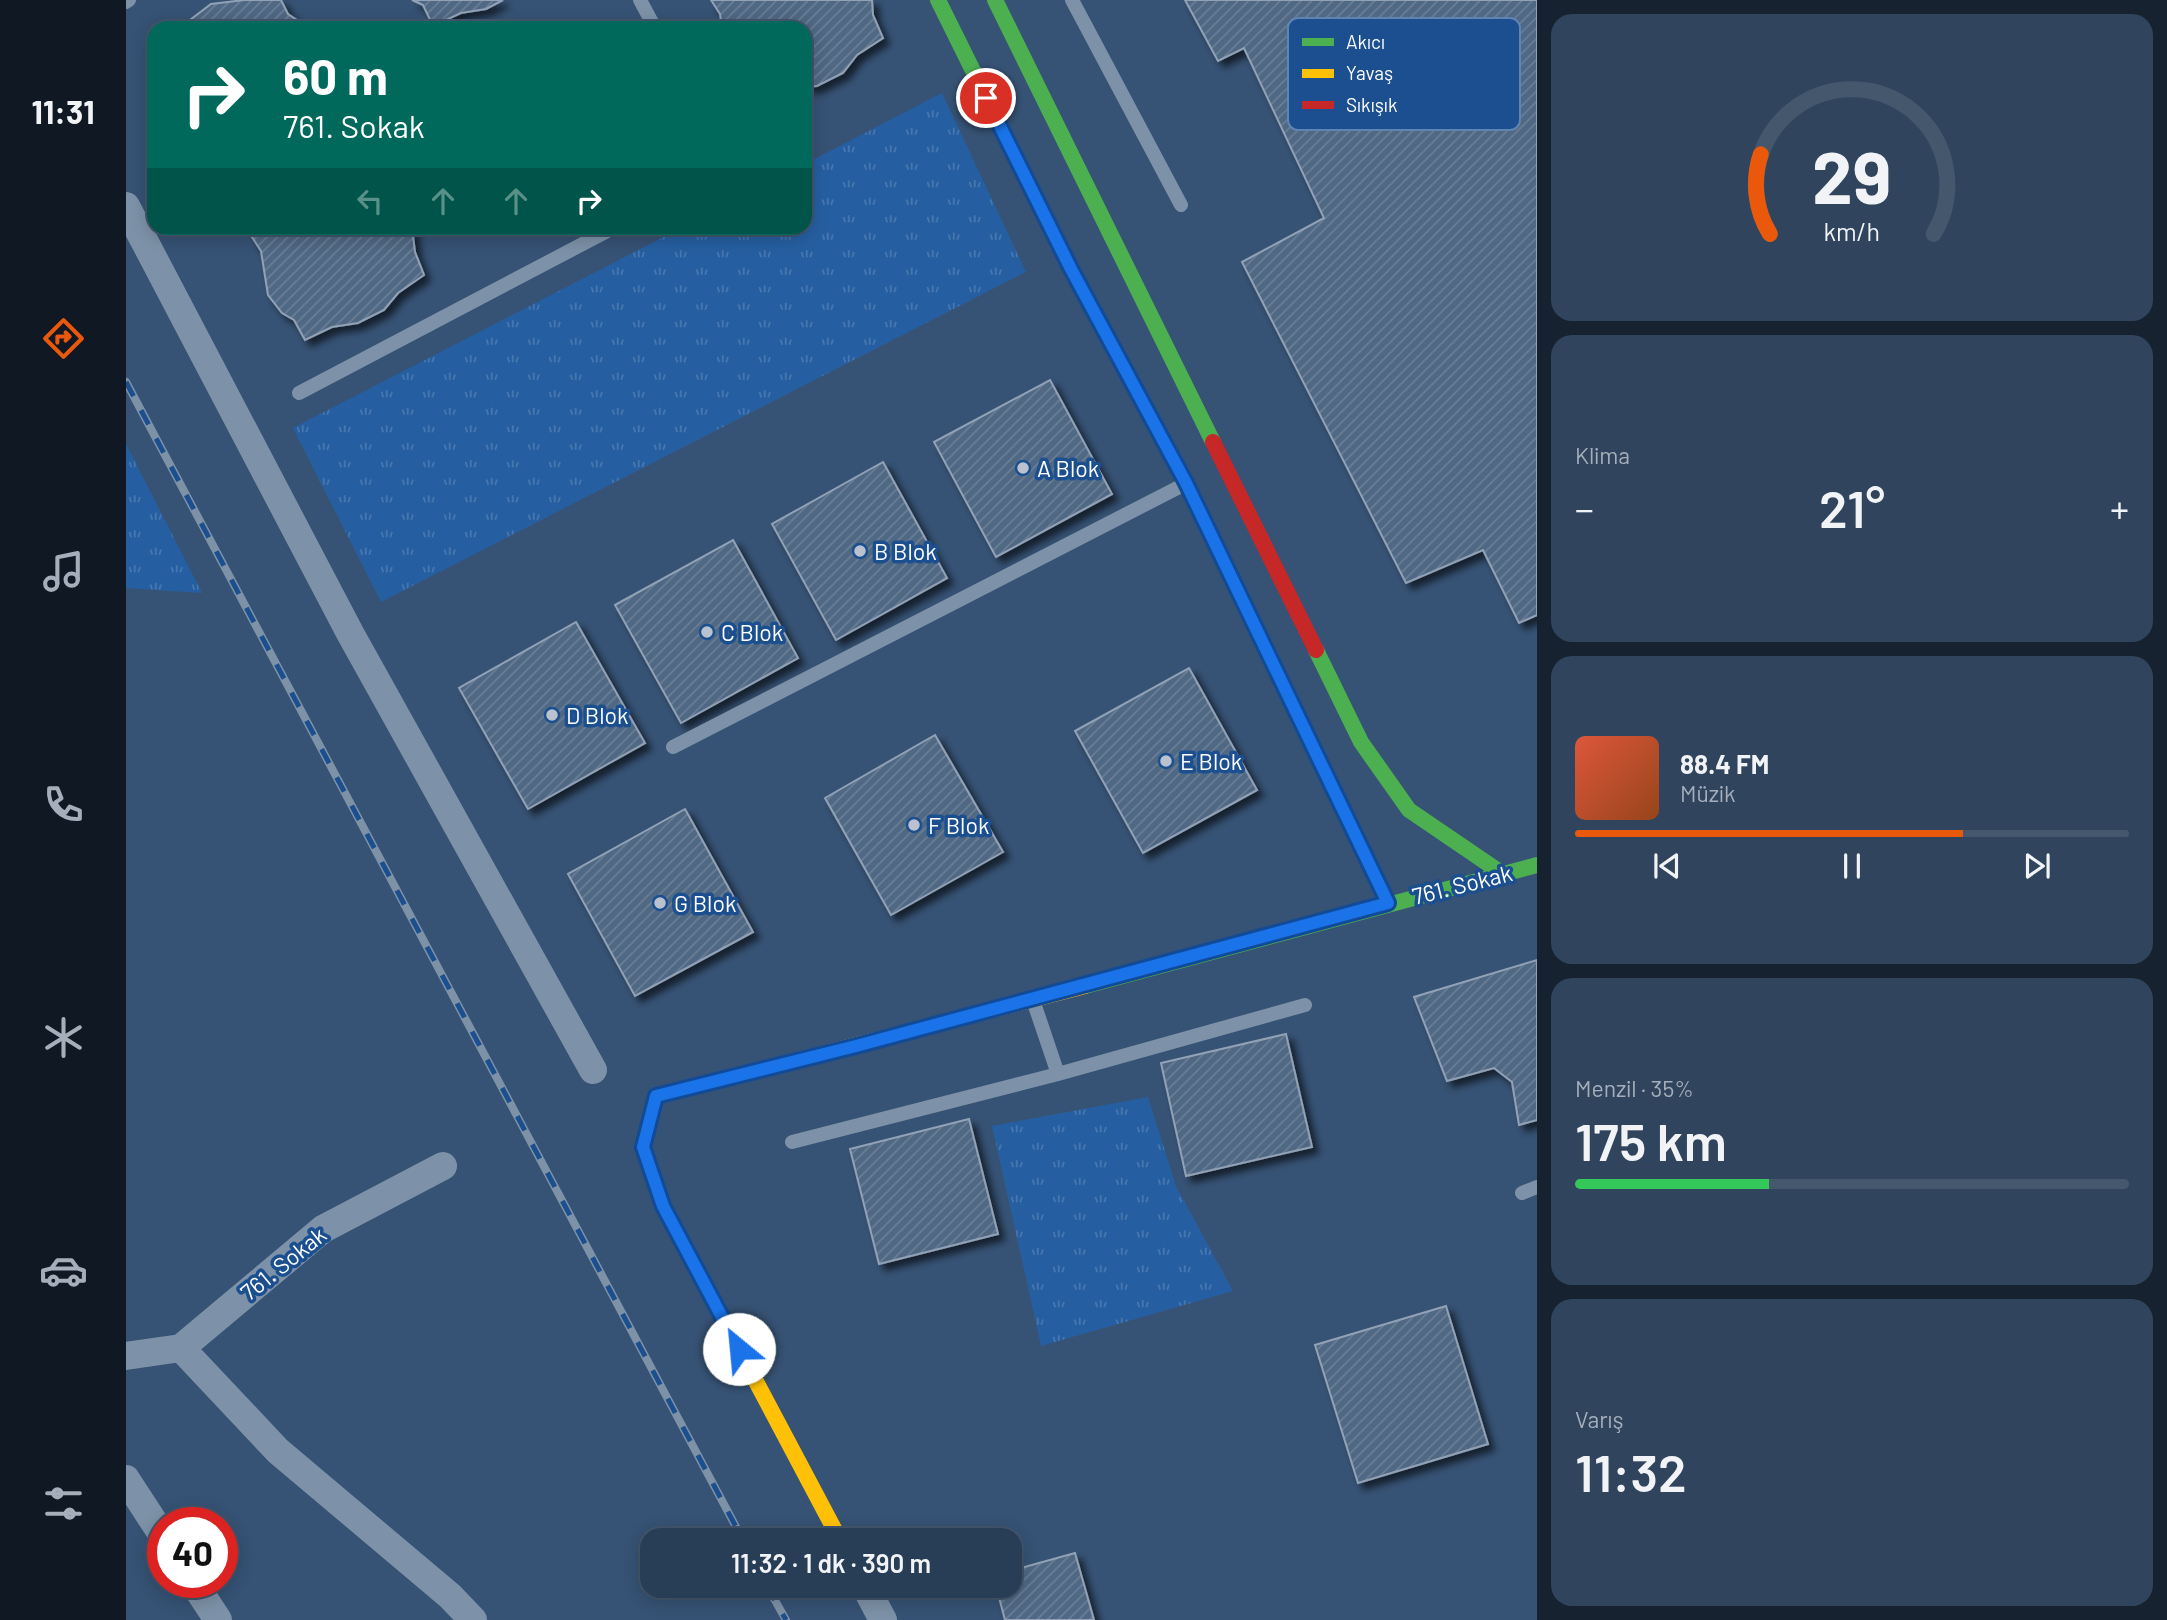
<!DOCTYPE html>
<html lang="tr">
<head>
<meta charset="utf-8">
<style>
  body { margin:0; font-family:Barlow,sans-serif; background:#30455d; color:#f1f3f6; height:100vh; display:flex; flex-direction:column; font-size:26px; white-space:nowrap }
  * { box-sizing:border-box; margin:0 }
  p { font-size:23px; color:#a5aeba }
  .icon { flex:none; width:38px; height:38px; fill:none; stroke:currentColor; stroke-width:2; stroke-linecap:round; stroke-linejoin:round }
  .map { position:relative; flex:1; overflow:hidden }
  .details { display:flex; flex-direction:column; gap:14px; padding:14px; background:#162230; width:630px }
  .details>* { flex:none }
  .banner { position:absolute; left:21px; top:21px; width:665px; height:214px; border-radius:21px; box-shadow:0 4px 18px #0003,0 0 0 2px #44576d; background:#00695c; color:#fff; overflow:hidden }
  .speed { position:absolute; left:21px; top:1507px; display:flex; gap:14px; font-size:35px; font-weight:700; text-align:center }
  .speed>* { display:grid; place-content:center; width:91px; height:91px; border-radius:50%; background:#283e57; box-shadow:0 4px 18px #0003,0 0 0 2px #44576d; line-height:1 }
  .speed .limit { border:10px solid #d22; background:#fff; color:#111 }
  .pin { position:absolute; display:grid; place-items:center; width:60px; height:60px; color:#fff; margin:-30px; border:4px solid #fff; border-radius:50%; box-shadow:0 2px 7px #0007 }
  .me { position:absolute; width:77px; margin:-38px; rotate:332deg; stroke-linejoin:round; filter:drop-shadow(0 0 5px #0008) }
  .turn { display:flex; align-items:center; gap:24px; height:147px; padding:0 21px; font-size:32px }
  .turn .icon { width:91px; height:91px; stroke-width:2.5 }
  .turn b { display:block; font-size:49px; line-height:60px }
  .lanes { display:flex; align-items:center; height:66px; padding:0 21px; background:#0003; justify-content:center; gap:35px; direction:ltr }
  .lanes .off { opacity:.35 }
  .big { font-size:52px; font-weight:600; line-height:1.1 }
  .details .tile { flex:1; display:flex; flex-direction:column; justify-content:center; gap:10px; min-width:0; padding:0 24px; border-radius:21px; background:#30455d }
  .details .dial { align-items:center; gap:0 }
  .dial svg { height:182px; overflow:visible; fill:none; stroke:#44576d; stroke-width:7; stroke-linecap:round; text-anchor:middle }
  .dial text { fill:#f1f3f6; stroke:none }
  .song { display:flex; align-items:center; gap:21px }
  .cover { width:84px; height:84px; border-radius:10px; background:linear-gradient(135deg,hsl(10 70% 55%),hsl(20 70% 35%)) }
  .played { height:7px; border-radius:4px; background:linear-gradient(90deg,#ea580c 70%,#44576d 70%) }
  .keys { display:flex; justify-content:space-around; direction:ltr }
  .heat { display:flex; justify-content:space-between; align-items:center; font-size:38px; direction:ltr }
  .charge { height:10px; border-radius:5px; background:linear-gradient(90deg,#34c759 35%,#44576d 0) }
  .trip { position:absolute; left:514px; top:1528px; width:382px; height:70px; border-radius:21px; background:#283e57; box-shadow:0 4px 18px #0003,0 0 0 2px #44576d; font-weight:600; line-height:70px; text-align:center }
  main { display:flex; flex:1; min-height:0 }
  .tabs { display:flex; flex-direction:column; width:126px; justify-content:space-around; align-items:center; background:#101923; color:#a5aeba }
  .tabs .icon { width:49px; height:49px }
  .tabs .on { color:#ea580c }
  .tabs b { font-size:32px; color:#f1f3f6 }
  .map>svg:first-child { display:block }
</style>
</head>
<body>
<main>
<nav class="tabs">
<b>11:31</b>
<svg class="icon on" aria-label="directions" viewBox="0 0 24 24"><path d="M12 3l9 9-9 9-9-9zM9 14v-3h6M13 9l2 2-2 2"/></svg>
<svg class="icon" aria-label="music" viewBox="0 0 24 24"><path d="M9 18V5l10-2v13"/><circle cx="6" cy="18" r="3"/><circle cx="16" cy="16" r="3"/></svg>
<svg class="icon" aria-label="phone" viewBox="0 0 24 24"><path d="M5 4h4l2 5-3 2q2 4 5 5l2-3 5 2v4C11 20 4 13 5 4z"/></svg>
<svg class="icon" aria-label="climate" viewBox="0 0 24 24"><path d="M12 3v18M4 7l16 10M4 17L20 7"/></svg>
<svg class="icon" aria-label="car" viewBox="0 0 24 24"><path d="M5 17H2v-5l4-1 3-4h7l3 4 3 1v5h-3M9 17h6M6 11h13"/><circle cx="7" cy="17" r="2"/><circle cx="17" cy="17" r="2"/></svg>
<svg class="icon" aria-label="filters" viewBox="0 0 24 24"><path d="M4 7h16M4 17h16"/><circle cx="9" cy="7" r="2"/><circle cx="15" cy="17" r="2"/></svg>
</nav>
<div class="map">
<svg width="1411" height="1620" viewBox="0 0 1411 1620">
  <defs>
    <pattern id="grass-tufts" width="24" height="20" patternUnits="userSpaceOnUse" patternTransform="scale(1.75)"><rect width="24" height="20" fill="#265fa1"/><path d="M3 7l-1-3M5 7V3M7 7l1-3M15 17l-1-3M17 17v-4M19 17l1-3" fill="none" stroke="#4777af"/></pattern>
    <pattern id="building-hatch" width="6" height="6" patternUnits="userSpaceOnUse" patternTransform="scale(1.75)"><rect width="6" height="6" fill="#506783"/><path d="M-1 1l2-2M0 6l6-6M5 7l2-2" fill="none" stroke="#6a7e96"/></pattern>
    <filter id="shadow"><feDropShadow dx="6" dy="6" stdDeviation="3.5" flood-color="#0009"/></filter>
  </defs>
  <rect width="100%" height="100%" fill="#365274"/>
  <!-- grass -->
  <path fill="url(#grass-tufts)" d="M 816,93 L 900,272 L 255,602 L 167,428 L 555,228 L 679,228 L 679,164 Z
    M 0,444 L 76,593 L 0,588 Z
    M 1022,1097 L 1050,1186 L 1107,1291 L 915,1346 L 866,1126 Z"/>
  <!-- building -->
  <path fill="url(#building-hatch)" stroke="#92a2b6" stroke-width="2" filter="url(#shadow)" d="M 118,0 L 155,0 L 162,14 L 183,28 L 60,28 L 64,20 L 85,4 Z
    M 286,0 L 377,0 L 360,9 L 335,13 L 307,26 L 297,5 Z
    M 585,0 L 746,0 L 747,15 L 757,38 L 731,55 L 717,73 L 691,86 L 679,87 L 679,28 L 596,28 L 594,14 Z
    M 1059,0 L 1411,0 L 1411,615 L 1393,623 L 1357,550 L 1280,583 L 1116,262 L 1198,218 L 1118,48 L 1092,61 Z
    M 133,228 L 286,228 L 289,252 L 298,275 L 272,293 L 258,310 L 232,323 L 206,327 L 179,340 L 168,320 L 156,313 L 142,295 L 135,251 L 126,237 Z
    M 924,380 L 986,494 L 870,557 L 808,442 Z
    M 757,462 L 821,578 L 710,640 L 646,524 Z
    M 607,540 L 672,658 L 555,723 L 489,605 Z
    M 450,622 L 519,743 L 402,809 L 333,688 Z
    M 1063,668 L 1131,790 L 1017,853 L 949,731 Z
    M 809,735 L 877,852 L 765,915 L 699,798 Z
    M 559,809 L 627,932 L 509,996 L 442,874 Z
    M 1411,960 L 1411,1120 L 1393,1125 L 1386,1082 L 1368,1068 L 1321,1081 L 1288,997 Z
    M 1160,1034 L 1186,1147 L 1060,1176 L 1035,1063 Z
    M 843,1119 L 872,1234 L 753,1264 L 724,1149 Z
    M 1320,1306 L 1362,1444 L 1232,1483 L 1189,1345 Z
    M 949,1553 L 968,1620 L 879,1620 L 870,1586 L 884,1586 L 884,1571 Z"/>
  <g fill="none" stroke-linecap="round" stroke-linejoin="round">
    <!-- lane -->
    <path stroke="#7d92a8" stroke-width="14" d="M 514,0 L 529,28
      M 946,0 L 1055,205
      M 0,2 L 3,0
      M 173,393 L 487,228
      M 547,747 L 1059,484
      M 932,1074 L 1179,1005
      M 666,1142 L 932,1074 L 907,1000
      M 1396,1193 L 1411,1187"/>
    <!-- street -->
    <path stroke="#7d92a8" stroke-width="28" d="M 0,206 L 224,633 L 467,1070
      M 55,1348 L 152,1451 L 324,1596 L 347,1620
      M 0,1356 L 55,1348 L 197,1229 L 317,1166
      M 0,1479 L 37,1536
      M 67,1582 L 92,1620
      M 739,1586 L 757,1620"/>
    <!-- fast -->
    <path stroke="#4caf50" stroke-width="16" d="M 812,0 L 945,269 L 1060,483 L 1171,714
      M 869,0 L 1087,442
      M 1190,650 L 1235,742 L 1283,810 L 1377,874
      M 959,986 L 1411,865"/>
    <!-- slow -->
    <path stroke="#ffc107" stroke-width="16" d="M 591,1081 L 959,986
      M 598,1321 L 714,1540"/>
    <!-- jam -->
    <path stroke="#c62828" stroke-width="16" d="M 1087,442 L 1190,650
      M 1171,714 L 1262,903
      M 591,1081 L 530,1096 L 517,1147 L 537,1206 L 598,1321"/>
    <!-- rail casing -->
    <g stroke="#7e92a7" stroke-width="8">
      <path id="rail" d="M 0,382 L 617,1540
        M 641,1586 L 660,1620"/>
    </g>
    <!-- rail -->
    <use href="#rail" stroke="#1b4f8f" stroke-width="5" stroke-dasharray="16" stroke-linecap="butt"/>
  </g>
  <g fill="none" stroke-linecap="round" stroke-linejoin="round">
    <!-- route casing -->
    <g stroke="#114b97" stroke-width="18">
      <path id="route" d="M 613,1349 L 537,1206 L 517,1147 L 530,1096 L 730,1046 L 1262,903 L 1060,483 L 945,269 L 860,98"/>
    </g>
    <!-- route -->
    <use href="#route" stroke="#1a73e8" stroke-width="12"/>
  </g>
  <!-- markers -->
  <g fill="#b9c2ce" stroke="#1b4f8f" stroke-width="2.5">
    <circle cx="897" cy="468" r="7"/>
    <circle cx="734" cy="551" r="7"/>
    <circle cx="581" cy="632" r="7"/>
    <circle cx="426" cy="715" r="7"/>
    <circle cx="1040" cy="761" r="7"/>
    <circle cx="788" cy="825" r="7"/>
    <circle cx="534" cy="903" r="7"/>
  </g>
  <g text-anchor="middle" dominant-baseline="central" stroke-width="7" stroke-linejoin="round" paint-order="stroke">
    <!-- poi labels -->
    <g font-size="23" fill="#fff" stroke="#1b4f8f" text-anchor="start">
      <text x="911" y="468">A Blok</text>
      <text x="748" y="551">B Blok</text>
      <text x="595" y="632">C Blok</text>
      <text x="440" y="715">D Blok</text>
      <text x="1054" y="761">E Blok</text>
      <text x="802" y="825">F Blok</text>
      <text x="548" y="903">G Blok</text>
    </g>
    <!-- street labels -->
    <g font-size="23" fill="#fff" stroke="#1b4f8f">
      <text transform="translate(1336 884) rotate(-14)">761. Sokak</text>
      <text transform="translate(157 1263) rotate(-39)">761. Sokak</text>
    </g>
  </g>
  <!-- legend -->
  <rect x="1162" y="18" width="232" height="112" rx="10" fill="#1b4f8f" stroke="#5f84b1" stroke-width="2"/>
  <rect x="1176" y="38" width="32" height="8" fill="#4caf50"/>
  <rect x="1176" y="69" width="32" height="9" fill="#ffc107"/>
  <rect x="1176" y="101" width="32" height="8" fill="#c62828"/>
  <g font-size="19" fill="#fff">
    <text x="1220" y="49">Akıcı</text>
    <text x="1220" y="80">Yavaş</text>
    <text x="1220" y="112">Sıkışık</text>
  </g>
</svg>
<div class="speed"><div class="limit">40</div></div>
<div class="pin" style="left:860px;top:98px;background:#d93025"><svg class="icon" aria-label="arrive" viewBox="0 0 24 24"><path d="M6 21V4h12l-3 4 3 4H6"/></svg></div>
<svg class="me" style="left:613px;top:1349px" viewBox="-20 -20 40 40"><circle r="19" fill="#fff"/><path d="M0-13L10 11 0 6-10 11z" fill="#1a73e8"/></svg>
<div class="trip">11:32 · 1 dk · 390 m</div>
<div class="banner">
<div class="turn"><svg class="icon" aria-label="right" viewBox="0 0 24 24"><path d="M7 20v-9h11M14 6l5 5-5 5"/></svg><div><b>60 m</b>761. Sokak</div></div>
<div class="lanes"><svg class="icon off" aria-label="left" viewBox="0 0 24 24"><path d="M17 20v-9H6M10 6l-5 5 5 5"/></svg><svg class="icon off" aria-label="ahead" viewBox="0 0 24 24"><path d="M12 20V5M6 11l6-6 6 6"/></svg><svg class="icon off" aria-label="ahead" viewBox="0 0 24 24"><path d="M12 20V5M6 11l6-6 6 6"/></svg><svg class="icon" aria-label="right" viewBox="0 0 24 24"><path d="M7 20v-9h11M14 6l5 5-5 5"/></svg></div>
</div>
</div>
<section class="details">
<div class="tile dial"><svg viewBox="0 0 100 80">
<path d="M14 69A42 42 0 1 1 86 69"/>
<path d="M14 69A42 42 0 0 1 10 34" stroke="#ea580c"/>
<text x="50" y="56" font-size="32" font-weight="700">29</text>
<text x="50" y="72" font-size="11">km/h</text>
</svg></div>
<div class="tile"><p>Klima</p>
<div class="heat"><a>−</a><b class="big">21°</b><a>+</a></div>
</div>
<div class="tile">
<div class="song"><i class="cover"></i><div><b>88.4 FM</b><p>Müzik</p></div></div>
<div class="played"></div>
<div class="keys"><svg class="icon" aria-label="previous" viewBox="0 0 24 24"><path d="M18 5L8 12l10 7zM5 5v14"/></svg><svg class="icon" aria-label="pause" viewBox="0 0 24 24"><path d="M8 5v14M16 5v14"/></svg><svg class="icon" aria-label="next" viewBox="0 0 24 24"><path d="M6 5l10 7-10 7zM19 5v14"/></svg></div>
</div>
<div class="tile"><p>Menzil · 35%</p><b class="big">175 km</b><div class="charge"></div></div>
<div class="tile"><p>Varış</p><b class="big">11:32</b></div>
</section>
</main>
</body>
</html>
